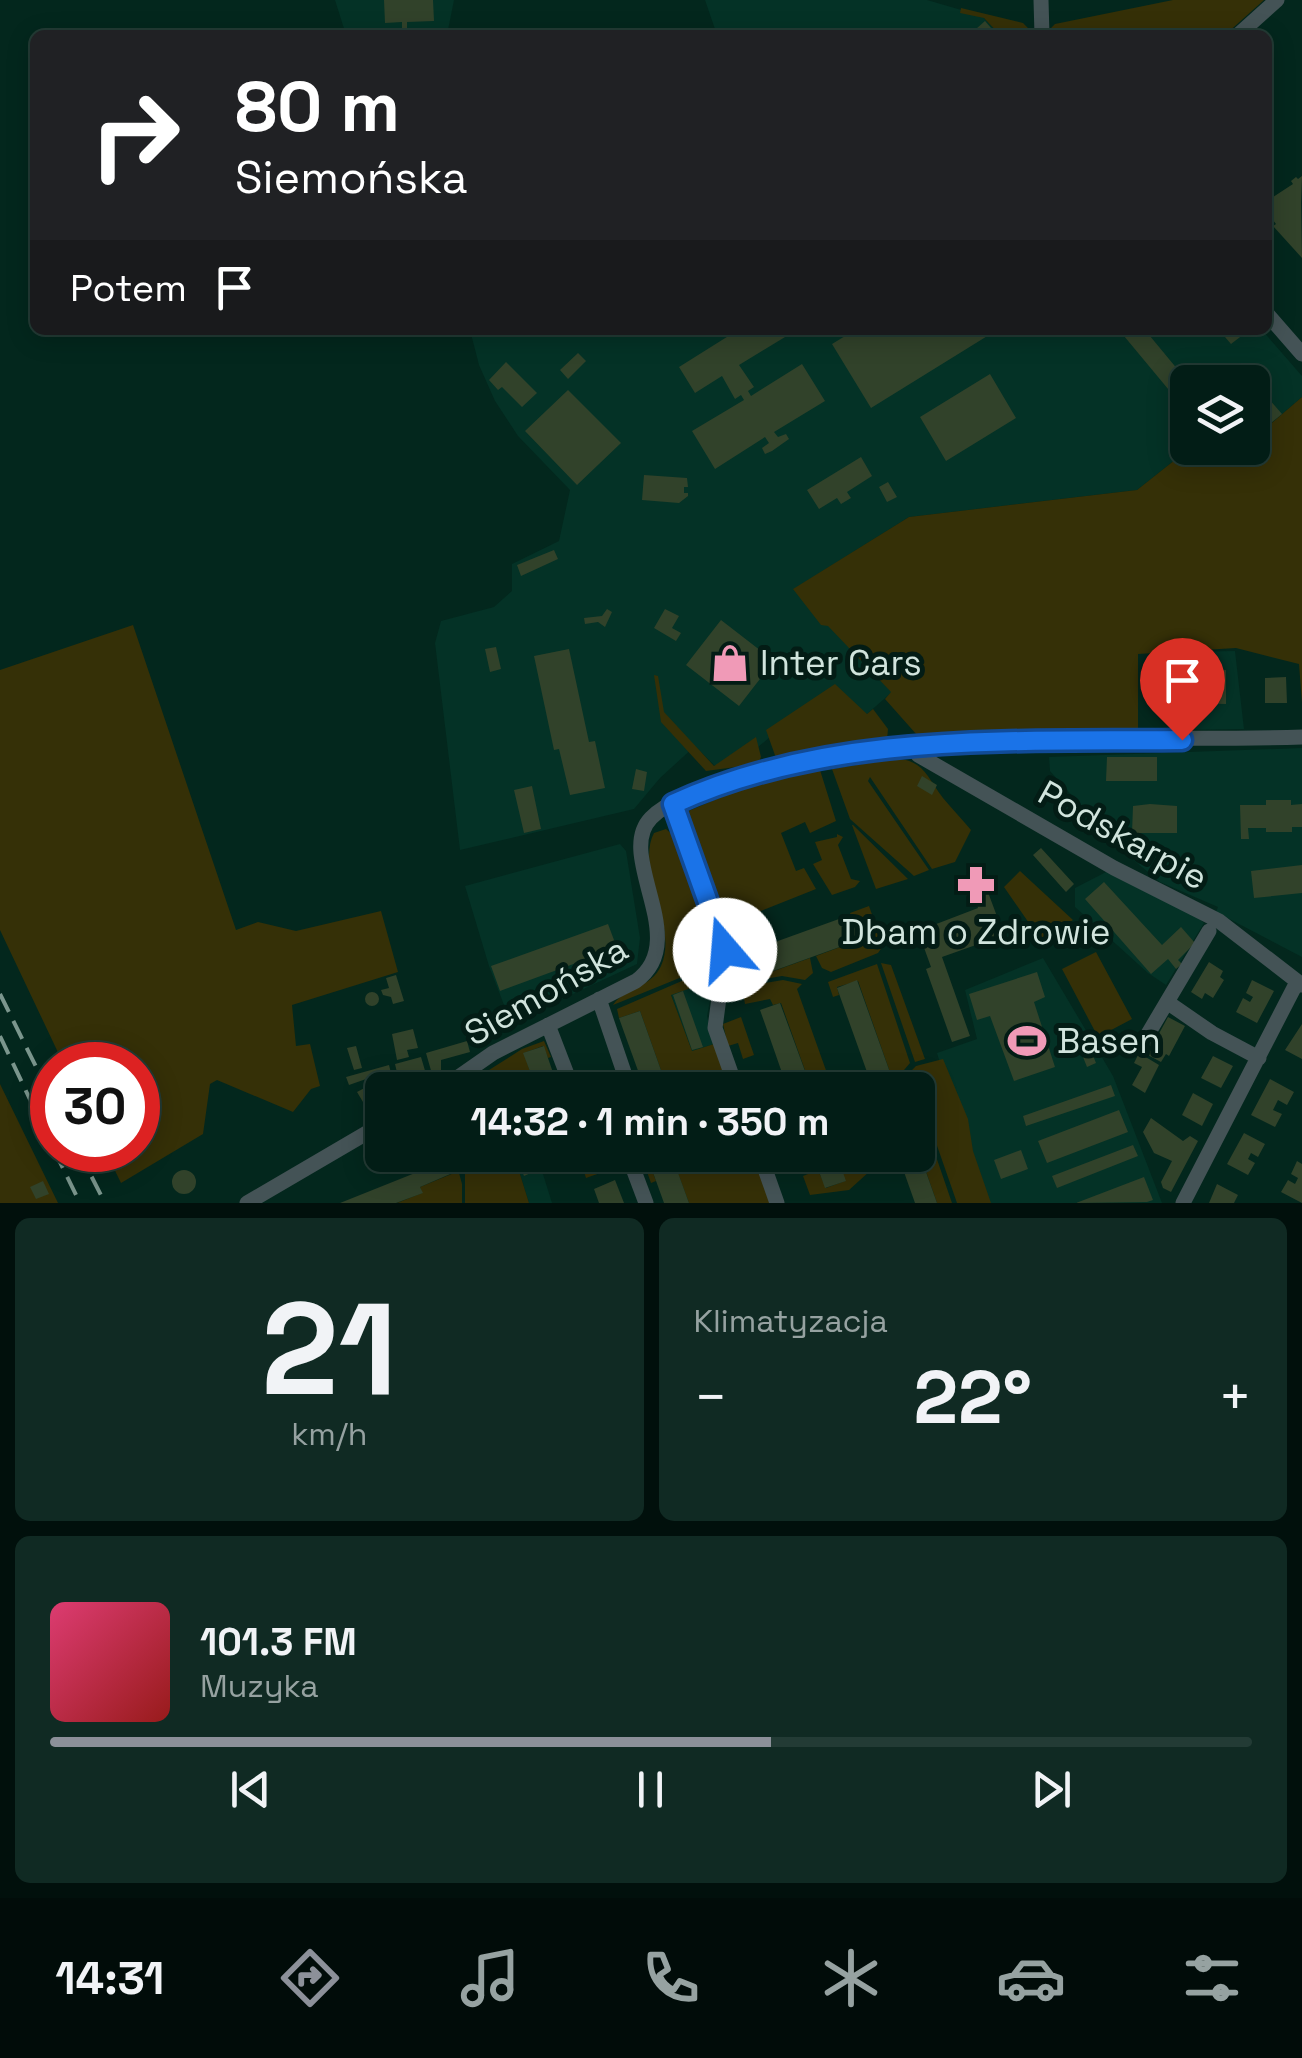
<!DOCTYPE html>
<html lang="pl">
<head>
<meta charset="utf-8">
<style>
  body { margin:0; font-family:"Space Grotesk",sans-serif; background:#102a23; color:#f1f3f6; height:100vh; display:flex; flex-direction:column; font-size:38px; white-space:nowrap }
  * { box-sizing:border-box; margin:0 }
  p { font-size:32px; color:#96a2a1 }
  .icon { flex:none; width:55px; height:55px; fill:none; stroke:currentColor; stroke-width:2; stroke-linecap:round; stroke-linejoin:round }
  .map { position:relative; height:1203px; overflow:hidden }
  .panel { display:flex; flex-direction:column; gap:15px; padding:15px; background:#01100c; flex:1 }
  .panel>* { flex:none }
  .top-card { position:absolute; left:30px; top:30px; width:1242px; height:305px; border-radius:15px; box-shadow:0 5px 25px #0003,0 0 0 2px #233b35; background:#202124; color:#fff; overflow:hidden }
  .tools { position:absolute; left:1170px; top:365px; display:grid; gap:20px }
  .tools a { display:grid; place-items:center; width:100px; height:100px; border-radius:15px; background:#021d16; box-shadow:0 5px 25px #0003,0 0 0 2px #233b35; font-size:50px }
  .speed { position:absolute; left:30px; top:1042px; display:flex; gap:20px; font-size:50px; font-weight:700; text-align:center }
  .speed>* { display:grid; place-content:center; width:130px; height:130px; border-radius:50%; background:#021d16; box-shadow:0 5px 25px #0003,0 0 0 2px #233b35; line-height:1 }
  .speed .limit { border:15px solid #d22; background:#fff; color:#111 }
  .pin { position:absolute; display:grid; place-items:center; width:85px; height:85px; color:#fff; margin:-102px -42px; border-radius:50% 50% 50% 0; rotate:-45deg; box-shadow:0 0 10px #0007 }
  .pin .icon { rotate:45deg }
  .me { position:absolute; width:110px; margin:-55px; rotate:342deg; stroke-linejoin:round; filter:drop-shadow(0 0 8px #0008) }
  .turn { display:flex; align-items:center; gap:35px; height:210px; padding:0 40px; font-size:45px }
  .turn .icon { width:130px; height:130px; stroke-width:2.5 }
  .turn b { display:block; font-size:70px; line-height:85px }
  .then { display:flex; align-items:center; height:95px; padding:0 40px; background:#0003; gap:20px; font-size:38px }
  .big { font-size:75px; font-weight:700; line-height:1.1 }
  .panel .card { flex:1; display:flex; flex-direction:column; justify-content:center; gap:15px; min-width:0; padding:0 35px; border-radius:15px; background:#102a23 }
  .panel .dial { align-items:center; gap:0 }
  .dial b { font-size:130px; line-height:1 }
  .song { display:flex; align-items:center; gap:30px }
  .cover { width:120px; height:120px; border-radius:15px; background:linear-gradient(135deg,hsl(340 70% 55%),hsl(0 70% 35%)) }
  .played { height:10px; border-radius:5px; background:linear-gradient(90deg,#8c9099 60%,#233b35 60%) }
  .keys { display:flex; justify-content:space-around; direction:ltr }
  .heat { display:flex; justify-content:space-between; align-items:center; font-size:55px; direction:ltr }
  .panel .tiles { flex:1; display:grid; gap:15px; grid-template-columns:1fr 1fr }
  .card:last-child { grid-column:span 2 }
  .trip { position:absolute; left:365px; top:1072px; width:570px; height:100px; border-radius:15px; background:#021d16; box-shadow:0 5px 25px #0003,0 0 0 2px #233b35; font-weight:700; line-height:100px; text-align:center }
  .dock { display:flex; height:160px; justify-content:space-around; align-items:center; background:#010c09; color:#96a2a1 }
  .dock .icon { width:70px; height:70px }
  .dock .active { color:#8c9099 }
  .dock b { font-size:45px; color:#f1f3f6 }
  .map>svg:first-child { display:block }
</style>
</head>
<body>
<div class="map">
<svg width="1302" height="1203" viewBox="0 0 1302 1203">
  <rect width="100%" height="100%" fill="#03271d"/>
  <!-- built -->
  <path fill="#043226" d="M 335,0 L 454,0 L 447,35 L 346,35 Z
    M 705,0 L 927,0 L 982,16 L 1000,35 L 717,35 Z
    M 470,330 L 1262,330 L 1302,376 L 1302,397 L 1253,439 L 1252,382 L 1188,382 L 1188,448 L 1190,448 L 1137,490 L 909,517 L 794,589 L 892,692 L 867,714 L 824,692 L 758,747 L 715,766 L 695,746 L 660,778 L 634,809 L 460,850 L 435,643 L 441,621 L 494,607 L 512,591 L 512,564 L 559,541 L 570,490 L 518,436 L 495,401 L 479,365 Z
    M 1235,651 L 1244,729 L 1178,730 L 1176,652 Z
    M 1302,748 L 1302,957 L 1216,912 L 1218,907 L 1160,882 L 1119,848 L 1050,771 L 1049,757 Z
    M 620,844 L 626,851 L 640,938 L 637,964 L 511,1023 L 489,966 L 465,886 Z
    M 1108,871 L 1195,914 L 1204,923 L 1166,985 L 1148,973 L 1075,907 L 1075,888 Z
    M 1043,958 L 1113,1076 L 1162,1203 L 983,1203 L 937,1053 L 977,1039 L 965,990 Z
    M 714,980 L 707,1016 L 714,1044 L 692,1051 L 671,994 Z
    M 514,1155 L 537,1155 L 552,1203 L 529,1203 Z"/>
  <!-- green -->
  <path fill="#353007" d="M 1173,0 L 1264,0 L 1225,35 L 1050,35 L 1049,30 L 1055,24 Z
    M 961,8 L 1023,23 L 1030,30 L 1034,30 L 1034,35 L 1000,35 L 984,18 L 960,13 Z
    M 1302,397 L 1302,703 L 1299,664 L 1236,648 L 1138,654 L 1138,732 L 917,735 L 885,699 L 891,692 L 828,626 L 821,625 L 793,589 L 909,517 L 1137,490 L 1190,448 L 1204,448 L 1221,466 L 1242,448 L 1252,448 L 1253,439 Z
    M 133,625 L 236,930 L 258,922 L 296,931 L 381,911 L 398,972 L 292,1005 L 296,1046 L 310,1044 L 320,1086 L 311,1089 L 293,1112 L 217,1080 L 210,1084 L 203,1134 L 121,1183 L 105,1150 L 138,1150 L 138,1065 L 64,1065 L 0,930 L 0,670 Z
    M 654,675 L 658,676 L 664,712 L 714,766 L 756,737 L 761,757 L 758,764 L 706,771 L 661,722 Z
    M 835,684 L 867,714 L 873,709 L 888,729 L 887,740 L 782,760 L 776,758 L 766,730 Z
    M 893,759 C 923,758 927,777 943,798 C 952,809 962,819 971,830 L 955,862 L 932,869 L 870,777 L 868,781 L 929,870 L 914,876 L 850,819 L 832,769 Z
    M 820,770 L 836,821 L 810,833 L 805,822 L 781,833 L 796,871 L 804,868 L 816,889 L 743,918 L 740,930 L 729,929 L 724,923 L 686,812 L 743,788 Z
    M 852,825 L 853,825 L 908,879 L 876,889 Z
    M 666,829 L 675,837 L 716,958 L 682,977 L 613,1005 C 625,987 651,988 661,966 C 679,926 635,869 654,833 Z
    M 837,834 L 843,837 L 838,845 L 851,879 L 860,881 L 855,887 L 832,895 L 813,864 L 822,860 L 815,842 L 837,837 Z
    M 1020,871 L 1073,920 L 1042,942 L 1004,887 Z
    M 869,906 L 883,946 L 878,953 L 831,972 L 822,968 L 816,956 L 859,940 L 850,913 Z
    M 1096,952 L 1132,1019 L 1098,1037 L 1062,969 Z
    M 810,958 L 813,973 L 805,980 L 782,976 L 741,983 L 739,971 L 744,969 L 749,980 Z
    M 717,962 L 714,980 L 671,995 L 692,1051 L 714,1044 L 730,1090 L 712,1090 L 709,1083 L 689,1090 L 668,1090 L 640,1011 L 619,1018 L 617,1009 L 684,980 Z
    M 881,963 L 891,965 L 925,1059 L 915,1062 Z
    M 877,964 L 910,1063 L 887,1090 L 868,1090 L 862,1075 L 867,1073 L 872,1086 L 892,1078 L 858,981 L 837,987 L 839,995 L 833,997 L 828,982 Z
    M 783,980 L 802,984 L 797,989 L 833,1090 L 812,1090 L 781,1003 L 773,1005 L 770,999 L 745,1004 L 742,987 Z
    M 741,1017 L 754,1055 L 743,1059 L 738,1043 L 728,1046 L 723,1024 Z
    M 544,1041 L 551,1057 L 548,1058 L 543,1046 L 524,1053 L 536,1090 L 496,1090 L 489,1070 L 522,1049 Z
    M 943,1059 L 968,1119 L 973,1151 L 991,1203 L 957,1203 L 911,1071 L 916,1066 Z
    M 0,1084 L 58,1203 L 0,1203 Z
    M 918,1104 L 952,1203 L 937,1203 L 918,1149 Z
    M 449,1155 L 454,1155 L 462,1184 L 462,1203 L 397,1203 L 422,1193 L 420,1187 L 454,1173 Z
    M 508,1155 L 514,1155 L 529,1203 L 465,1203 L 465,1170 L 487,1174 L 512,1168 Z
    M 563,1155 L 571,1155 L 573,1159 L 584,1155 L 613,1155 L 617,1167 L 586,1178 L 581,1162 L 567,1166 Z
    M 675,1155 L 753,1155 L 770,1203 L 689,1203 L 673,1160 L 651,1167 L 656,1181 L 651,1183 L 645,1166 Z
    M 837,1155 L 864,1155 L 870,1171 L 849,1190 L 810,1195 L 803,1176 L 818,1170 L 826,1188 L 845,1181 Z"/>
  <!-- building -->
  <path fill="#31422a" d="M 384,0 L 433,0 L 434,21 L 407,22 L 407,35 L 402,35 L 402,22 L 385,23 Z
    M 985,21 L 997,35 L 981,35 L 976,29 Z
    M 1302,176 L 1301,203 L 1302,258 L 1273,226 L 1276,224 L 1268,214 L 1270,199 L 1293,184 L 1291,181 L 1296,177 L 1298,179 Z
    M 738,330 L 787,330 L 790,334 L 739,365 L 754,387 L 748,391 L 751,396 L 802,364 L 825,401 L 774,432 L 778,437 L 786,434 L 789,439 L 772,451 L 765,454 L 762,448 L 769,443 L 765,437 L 715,469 L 692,431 L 744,400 L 741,395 L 735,399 L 722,376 L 695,393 L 679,367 Z
    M 855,330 L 997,330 L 871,408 L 832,344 Z
    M 1119,330 L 1145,330 L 1188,382 L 1188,413 Z
    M 1219,330 L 1240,330 L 1244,334 L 1231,344 Z
    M 578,353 L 586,361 L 568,379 L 560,370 Z
    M 506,362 L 537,393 L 522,407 L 502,387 L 498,390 L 489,380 Z
    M 990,374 L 1016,418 L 946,461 L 920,417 Z
    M 568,390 L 621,443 L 577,485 L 525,431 Z
    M 1262,391 L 1282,414 L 1266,427 L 1252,412 L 1252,398 Z
    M 861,457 L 872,476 L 847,492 L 851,498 L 841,504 L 837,498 L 819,509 L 807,490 Z
    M 644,475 L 687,478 L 688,487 L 684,487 L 684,493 L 688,493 L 688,496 L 679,503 L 642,500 Z
    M 888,482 L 897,497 L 887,502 L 879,487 Z
    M 554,550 L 558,559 L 521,576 L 517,565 Z
    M 607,609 L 612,612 L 605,627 L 598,622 L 585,624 L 584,618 L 602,616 Z
    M 665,609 L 679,616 L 672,628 L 681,633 L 676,641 L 654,628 Z
    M 721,620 L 774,661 L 739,706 L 686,665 Z
    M 496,647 L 501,669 L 490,672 L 485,649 Z
    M 569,649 L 589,742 L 595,741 L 605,788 L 570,795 L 559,749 L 554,750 L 534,656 Z
    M 1165,664 L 1171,664 L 1177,674 L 1226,670 L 1226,704 L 1178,703 L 1172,705 L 1172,710 L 1165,710 L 1165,705 L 1159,706 L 1159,693 L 1154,693 L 1154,679 L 1159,679 L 1159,672 Z
    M 1286,677 L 1287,703 L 1265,703 L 1265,678 Z
    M 1107,757 L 1157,757 L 1157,781 L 1106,781 Z
    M 636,769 L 647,772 L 644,791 L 632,789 Z
    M 922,776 L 937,785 L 932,795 L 917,786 Z
    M 532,786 L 541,829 L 524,833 L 514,790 Z
    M 1266,800 L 1291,800 L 1291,805 L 1302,804 L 1302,827 L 1292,827 L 1292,832 L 1266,832 L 1266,828 L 1248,828 L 1249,839 L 1241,839 L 1240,805 L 1266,805 Z
    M 1150,804 L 1177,806 L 1177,833 L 1132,833 L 1133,806 Z
    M 1041,848 L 1074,884 L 1066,892 L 1033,855 Z
    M 1302,865 L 1302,893 L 1254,898 L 1251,871 Z
    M 980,871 L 1004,935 L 942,957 L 970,1036 L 952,1042 L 926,969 L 931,967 L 918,931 L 978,908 L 974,895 L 967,897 L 961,878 Z
    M 1104,882 L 1162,945 L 1181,927 L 1195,943 L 1178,960 L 1182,964 L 1176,969 L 1168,959 L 1151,974 L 1085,899 Z
    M 850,915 L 859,940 L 748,980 L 739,955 Z
    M 608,924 L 617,948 L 500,991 L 491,966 Z
    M 1209,962 L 1223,971 L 1220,977 L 1224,980 L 1213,998 L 1205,993 L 1202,999 L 1191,992 Z
    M 1037,972 L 1045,997 L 1034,1002 L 1055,1067 L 1014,1081 L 990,1016 L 977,1020 L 969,994 Z
    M 396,975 L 404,1001 L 393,1004 L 391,997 L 383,995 L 381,990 L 389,988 L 386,978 Z
    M 857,980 L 892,1078 L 872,1086 L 837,988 Z
    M 1252,980 L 1274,991 L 1257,1023 L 1236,1012 L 1243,998 L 1250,1002 L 1253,997 L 1246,993 Z
    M 683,991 L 703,1047 L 692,1050 L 673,995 Z
    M365 999a7 7 0 1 1 14 0a7 7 0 1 1-14 0Z
    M 780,1003 L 812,1090 L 788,1090 L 765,1024 L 760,1010 Z
    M 640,1011 L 668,1090 L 645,1090 L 624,1032 L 619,1018 Z
    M 1168,1017 L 1185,1026 L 1169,1056 L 1166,1054 L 1161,1062 L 1140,1051 L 1143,1046 L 1151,1051 L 1153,1047 L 1148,1045 L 1152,1037 L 1156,1039 Z
    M 1302,1024 L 1302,1059 L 1285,1050 Z
    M 413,1029 L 418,1048 L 407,1050 L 409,1057 L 397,1060 L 392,1034 Z
    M 467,1041 L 470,1052 L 441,1060 L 441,1072 L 432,1074 L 426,1053 Z
    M 356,1046 L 362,1068 L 354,1070 L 347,1048 Z
    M 544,1046 L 549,1061 L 559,1090 L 537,1090 L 523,1053 Z
    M 1090,1048 L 1096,1063 L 1087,1067 L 1081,1052 Z
    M 1139,1053 L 1159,1065 L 1145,1093 L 1132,1085 L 1142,1067 L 1134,1063 Z
    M 1213,1056 L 1233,1066 L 1221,1088 L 1201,1078 Z
    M 421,1057 L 426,1074 L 399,1081 L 395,1064 Z
    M 389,1065 L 391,1073 L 370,1081 L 369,1078 L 349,1085 L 346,1077 Z
    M 1270,1079 L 1294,1092 L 1287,1105 L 1278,1100 L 1273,1110 L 1282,1114 L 1275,1127 L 1251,1115 Z
    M 372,1084 L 374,1087 L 377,1085 L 379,1088 L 375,1090 L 380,1099 L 366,1107 L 357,1092 Z
    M 1111,1085 L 1115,1096 L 1026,1126 L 1023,1116 Z
    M 1193,1093 L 1213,1104 L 1202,1126 L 1182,1115 Z
    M 1119,1110 L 1128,1132 L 1047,1163 L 1038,1141 Z
    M 1151,1118 L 1183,1141 L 1190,1136 L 1198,1141 L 1171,1192 L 1163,1188 L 1161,1182 L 1172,1161 L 1154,1153 L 1143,1132 Z
    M 1244,1133 L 1265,1144 L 1258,1157 L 1251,1153 L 1248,1159 L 1255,1163 L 1248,1175 L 1227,1164 Z
    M 1133,1145 L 1138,1156 L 1057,1188 L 1052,1176 Z
    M 1021,1150 L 1028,1169 L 1001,1179 L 994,1160 Z
    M 445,1155 L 449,1155 L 455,1172 L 420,1187 L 423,1193 L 396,1203 L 340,1203 L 415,1173 L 413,1167 Z
    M 516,1155 L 527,1155 L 533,1172 L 524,1176 Z
    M 813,1155 L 837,1155 L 846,1181 L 825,1188 Z
    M 898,1155 L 920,1155 L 937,1203 L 915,1203 Z
    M 673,1159 L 689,1203 L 664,1203 L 651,1167 Z
    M 1297,1161 L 1302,1164 L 1302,1203 L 1281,1192 L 1288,1180 L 1295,1184 L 1298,1178 L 1291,1174 Z
    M172 1182a12 12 0 1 1 24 0a12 12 0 1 1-24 0Z
    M 1144,1177 L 1153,1200 L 1147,1202 L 1076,1203 Z
    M 615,1180 L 624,1203 L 599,1203 L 594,1189 Z
    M 43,1181 L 49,1194 L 36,1199 L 30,1187 Z
    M 1217,1184 L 1238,1195 L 1234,1203 L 1209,1203 Z"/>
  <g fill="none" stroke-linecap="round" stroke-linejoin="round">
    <!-- street -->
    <path stroke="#445356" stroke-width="15" d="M 1041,0 L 1042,35
      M 1238,35 L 1277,0
      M 1268,315 L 1302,354
      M 912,745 L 918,755 L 1114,868 L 1219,921 L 1302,985
      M 673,804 L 723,940 L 724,960 L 715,1028 L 737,1090
      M 599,999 L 630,1090
      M 1167,1002 L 1212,1033 L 1259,1058
      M 548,1025 L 573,1090
      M 1145,1039 L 1209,931
      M 440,1090 L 493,1053 L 636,981 C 693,940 614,856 651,818 C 670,799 702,791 727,783 C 911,722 1111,743 1302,737
      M 628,1155 L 646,1203
      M 760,1155 L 777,1203
      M 247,1203 L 382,1124
      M 1183,1203 L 1297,982"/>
    <!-- rail -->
    <path stroke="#7b968d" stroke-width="4" stroke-dasharray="20 10" stroke-linecap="butt" d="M 0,994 L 52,1099
      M 0,1036 L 52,1146
      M 54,1150 L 80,1203
      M 78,1150 L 105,1203"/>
  </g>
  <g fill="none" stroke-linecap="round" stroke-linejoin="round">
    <!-- route casing -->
    <g stroke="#114b97" stroke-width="25">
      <path id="route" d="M 725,950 L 673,804 C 832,731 1012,742 1182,740"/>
    </g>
    <!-- route -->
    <use href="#route" stroke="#1a73e8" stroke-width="18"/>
  </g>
  <!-- icons -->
  <defs>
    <g id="shop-bare" transform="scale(3)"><path d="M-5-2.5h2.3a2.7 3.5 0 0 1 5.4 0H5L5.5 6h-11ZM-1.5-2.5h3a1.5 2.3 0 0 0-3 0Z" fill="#f09ab7" stroke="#031c15" stroke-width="2.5" paint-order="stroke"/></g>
    <g id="pharmacy-bare" transform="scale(3)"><path d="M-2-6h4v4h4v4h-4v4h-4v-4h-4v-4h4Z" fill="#f09ab7" stroke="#031c15" stroke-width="2.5" paint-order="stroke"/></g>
    <g id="stadium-bare" transform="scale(3)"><path d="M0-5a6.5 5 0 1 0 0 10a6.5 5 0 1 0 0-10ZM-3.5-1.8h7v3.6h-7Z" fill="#f09ab7" stroke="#031c15" stroke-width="2.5" paint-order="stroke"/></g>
  </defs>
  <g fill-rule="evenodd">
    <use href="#shop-bare" x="730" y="663"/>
    <use href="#pharmacy-bare" x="976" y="885"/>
    <use href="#stadium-bare" x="1027" y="1041"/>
  </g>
  <g text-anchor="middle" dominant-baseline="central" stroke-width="10" stroke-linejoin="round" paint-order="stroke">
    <!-- poi labels -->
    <g font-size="35" fill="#d1e4dd" stroke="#031c15" text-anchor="start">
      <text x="760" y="663">Inter Cars</text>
      <text x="976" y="932" text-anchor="middle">Dbam o Zdrowie</text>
      <text x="1057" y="1041">Basen</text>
    </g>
    <!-- street labels -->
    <g font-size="35" fill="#d1e4dd" stroke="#031c15">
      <text transform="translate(1123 835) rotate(29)">Podskarpie</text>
      <text transform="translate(546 991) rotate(-30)">Siemońska</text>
    </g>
  </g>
</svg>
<div class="tools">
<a><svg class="icon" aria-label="layers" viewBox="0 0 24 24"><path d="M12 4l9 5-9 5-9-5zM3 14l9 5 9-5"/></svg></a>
</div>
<div class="speed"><div class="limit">30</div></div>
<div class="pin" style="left:1182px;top:740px;background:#d93025"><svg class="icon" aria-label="arrive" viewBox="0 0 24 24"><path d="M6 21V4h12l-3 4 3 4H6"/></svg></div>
<svg class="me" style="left:725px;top:950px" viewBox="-20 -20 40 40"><circle r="19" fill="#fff"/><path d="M0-13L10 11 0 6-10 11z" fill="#1a73e8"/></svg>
<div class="trip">14:32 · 1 min · 350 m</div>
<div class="top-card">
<div class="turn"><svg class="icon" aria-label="right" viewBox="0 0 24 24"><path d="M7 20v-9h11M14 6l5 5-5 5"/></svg><div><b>80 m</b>Siemońska</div></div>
<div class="then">Potem<svg class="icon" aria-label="arrive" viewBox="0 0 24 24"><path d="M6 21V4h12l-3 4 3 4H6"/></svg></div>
</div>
</div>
<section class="panel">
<div class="tiles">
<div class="card dial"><b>21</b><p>km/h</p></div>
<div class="card"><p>Klimatyzacja</p>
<div class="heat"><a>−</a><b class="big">22°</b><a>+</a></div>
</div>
<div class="card">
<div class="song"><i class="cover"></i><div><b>101.3 FM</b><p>Muzyka</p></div></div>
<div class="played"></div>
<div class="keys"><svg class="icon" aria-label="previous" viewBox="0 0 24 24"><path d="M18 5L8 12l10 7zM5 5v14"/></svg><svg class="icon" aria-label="pause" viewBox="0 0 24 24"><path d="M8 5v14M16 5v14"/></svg><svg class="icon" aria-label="next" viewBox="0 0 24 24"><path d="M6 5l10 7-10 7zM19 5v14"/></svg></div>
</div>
</div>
</section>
<nav class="dock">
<b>14:31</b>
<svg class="icon active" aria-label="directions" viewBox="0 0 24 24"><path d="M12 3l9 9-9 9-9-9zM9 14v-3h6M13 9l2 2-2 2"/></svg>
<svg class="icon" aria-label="music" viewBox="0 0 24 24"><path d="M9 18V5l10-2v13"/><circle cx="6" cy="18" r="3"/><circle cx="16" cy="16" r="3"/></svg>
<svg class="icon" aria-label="phone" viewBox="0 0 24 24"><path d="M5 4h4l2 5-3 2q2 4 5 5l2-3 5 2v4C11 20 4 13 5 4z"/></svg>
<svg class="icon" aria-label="climate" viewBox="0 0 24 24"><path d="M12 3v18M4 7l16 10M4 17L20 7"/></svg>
<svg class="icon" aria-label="car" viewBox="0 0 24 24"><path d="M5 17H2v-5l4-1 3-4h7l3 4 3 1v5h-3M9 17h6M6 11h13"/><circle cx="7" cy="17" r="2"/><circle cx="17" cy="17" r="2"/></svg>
<svg class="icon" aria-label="filters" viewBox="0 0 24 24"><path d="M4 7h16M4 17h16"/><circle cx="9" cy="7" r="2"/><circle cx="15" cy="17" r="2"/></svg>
</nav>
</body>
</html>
